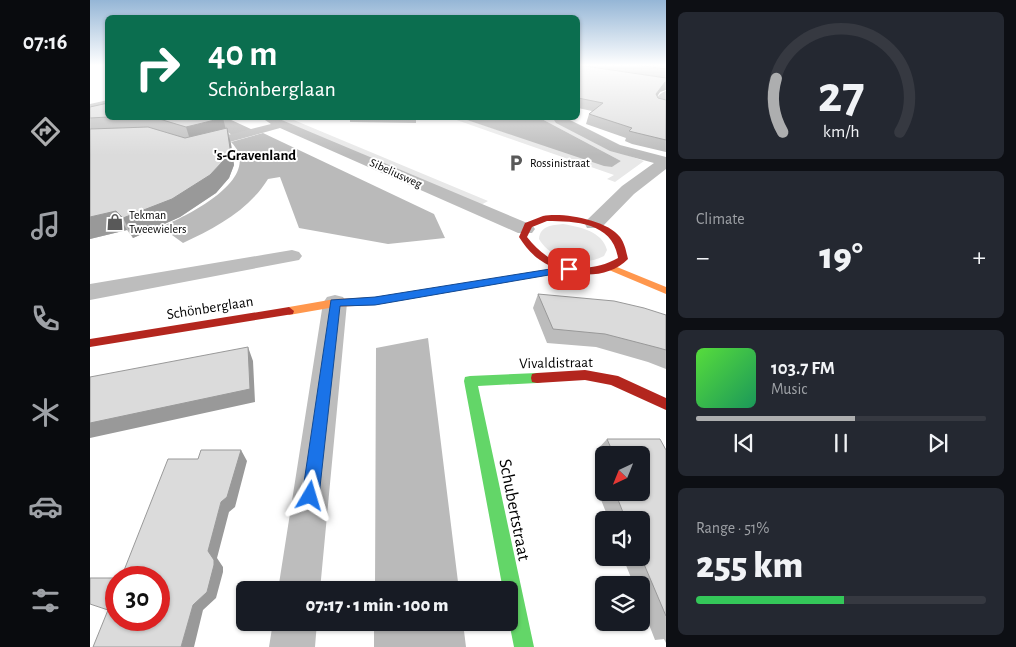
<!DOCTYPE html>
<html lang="en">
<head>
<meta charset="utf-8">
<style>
  body { margin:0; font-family:"Alegreya Sans",sans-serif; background:#242831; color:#f1f3f6; height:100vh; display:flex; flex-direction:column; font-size:19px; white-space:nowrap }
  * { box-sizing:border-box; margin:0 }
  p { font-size:16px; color:#9ea1a6 }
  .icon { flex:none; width:28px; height:28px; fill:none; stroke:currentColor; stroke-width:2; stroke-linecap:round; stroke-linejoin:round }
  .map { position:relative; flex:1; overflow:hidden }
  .panel { display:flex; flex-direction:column; gap:12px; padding:12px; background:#0d0f14; width:350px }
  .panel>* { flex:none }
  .top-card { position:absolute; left:15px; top:15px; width:475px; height:105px; border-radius:8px; box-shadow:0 1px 4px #0004; background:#0b6e4f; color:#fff; overflow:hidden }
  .needle { width:32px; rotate:223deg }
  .tools { position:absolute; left:505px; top:446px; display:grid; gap:10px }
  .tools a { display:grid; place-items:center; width:55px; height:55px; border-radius:8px; background:#171b24; box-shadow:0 1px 4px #0004; font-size:25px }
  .speed { position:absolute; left:15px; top:566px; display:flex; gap:10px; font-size:25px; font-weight:700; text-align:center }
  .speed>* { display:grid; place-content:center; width:65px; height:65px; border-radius:50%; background:#171b24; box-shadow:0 1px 4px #0004; line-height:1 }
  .speed .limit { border:8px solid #d22; background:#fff; color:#111 }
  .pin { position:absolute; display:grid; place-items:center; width:42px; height:42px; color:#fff; margin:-21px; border-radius:10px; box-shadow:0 2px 8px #0006 }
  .me { position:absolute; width:55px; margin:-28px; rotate:7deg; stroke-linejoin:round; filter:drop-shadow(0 0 4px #0008) }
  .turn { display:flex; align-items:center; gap:18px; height:105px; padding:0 20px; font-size:22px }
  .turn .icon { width:65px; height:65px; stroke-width:2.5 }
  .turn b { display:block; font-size:35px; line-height:42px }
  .big { font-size:38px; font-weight:800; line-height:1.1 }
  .panel .widget { flex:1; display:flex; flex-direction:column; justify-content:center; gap:8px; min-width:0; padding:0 18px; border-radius:8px; background:#242831 }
  .panel .dial { align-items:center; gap:0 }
  .dial svg { height:130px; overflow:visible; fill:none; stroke:#363941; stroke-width:7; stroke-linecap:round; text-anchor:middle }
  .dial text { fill:#f1f3f6; stroke:none }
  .song { display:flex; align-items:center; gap:15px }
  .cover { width:60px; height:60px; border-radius:8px; background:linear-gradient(135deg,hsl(110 70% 55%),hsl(150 70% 35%)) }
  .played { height:5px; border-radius:2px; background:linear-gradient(90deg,#adaeaf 55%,#363941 55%) }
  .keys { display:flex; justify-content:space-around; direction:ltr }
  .heat { display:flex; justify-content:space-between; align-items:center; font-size:28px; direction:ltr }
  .charge { height:8px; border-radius:4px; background:linear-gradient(90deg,#34c759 51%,#363941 0) }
  .trip { position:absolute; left:146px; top:581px; width:282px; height:50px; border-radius:8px; background:#171b24; box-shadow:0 1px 4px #0004; font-weight:800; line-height:50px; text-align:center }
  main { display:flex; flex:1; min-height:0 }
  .tabs { display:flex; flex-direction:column; width:90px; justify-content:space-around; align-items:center; background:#090b0e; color:#9ea1a6 }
  .tabs .icon { width:35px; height:35px }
  .tabs .active { color:#adaeaf }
  .tabs b { font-size:22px; color:#f1f3f6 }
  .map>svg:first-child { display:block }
</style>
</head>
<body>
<main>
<nav class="tabs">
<b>07:16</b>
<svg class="icon active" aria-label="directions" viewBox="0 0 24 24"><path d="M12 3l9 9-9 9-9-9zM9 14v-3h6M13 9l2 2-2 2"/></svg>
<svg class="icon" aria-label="music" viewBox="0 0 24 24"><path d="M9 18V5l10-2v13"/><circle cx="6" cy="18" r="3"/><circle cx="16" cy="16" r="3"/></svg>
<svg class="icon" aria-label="phone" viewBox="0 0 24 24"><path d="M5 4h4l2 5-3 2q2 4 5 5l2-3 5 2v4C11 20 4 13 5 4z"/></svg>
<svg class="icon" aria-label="climate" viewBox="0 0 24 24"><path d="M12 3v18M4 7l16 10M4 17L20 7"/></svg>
<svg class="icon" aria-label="car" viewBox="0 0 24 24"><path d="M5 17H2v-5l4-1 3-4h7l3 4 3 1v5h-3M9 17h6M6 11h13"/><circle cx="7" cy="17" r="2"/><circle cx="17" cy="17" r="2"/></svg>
<svg class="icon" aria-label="filters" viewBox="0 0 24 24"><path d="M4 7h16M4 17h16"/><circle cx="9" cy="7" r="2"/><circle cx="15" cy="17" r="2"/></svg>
</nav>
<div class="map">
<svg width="576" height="647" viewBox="0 0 576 647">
  <rect width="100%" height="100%" fill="#fff"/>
  <!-- green -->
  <path fill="#e8e8e8" d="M 185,118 L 199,118 L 398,201 L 389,206 Z
    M 361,118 L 371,118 L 522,167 L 531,161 L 450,118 L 462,118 L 519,149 L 554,161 L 525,182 L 517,179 L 524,175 Z
    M 473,224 C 490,227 512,231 517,250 L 514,256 C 494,267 461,260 449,239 C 450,226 462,225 473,224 Z"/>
  <!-- water -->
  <path fill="#bababa" d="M 0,118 L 137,118 L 163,130 L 142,135 L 136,131 Z
    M 371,118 L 450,118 L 531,161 L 522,167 L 514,166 Z
    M 173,133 L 344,214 L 355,238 L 298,244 L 209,228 L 190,177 L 178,179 C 159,210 125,228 93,243 L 71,227 C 96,216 176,178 141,142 Z
    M 338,338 L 369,590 L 285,590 L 286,348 Z
    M 284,623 L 373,623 L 376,647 L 284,647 Z"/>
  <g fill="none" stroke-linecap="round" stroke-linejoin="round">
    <!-- street -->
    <path fill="#bdbdbd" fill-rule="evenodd" d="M 576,91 L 576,109 L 564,106 C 561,101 571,92 576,91 Z
      M 18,100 L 18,106 L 0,110 L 0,104 Z
      M 172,118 L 187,118 L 442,225 L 445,229 L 442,233 L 428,233 L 190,128 L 107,151 L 100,147 L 102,144 L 181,124 Z
      M 466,118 L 479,118 L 478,119 L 530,145 L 576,157 L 576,169 L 544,194 L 511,228 L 497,228 L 495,224 L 497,220 L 532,186 L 564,163 L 520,151 L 466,123 L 464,120 Z
      M 202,250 L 209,252 L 212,256 L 209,260 L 0,300 L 0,284 Z
      M 245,295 L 253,297 L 257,303 L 230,590 L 188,590 L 233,303 L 237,297 Z
      M 183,622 L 227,622 L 225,647 L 179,647 Z"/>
    <!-- fast -->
    <path fill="#63d668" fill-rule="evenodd" d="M 447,373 L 452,374 L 453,378 L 452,382 L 447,383 L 388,386 L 444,647 L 424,647 L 419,622 L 420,590 L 413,590 L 374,381 L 375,377 L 380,376 Z"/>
    <!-- slow -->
    <path fill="#ff974d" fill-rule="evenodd" d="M 522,265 L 576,287 L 576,294 L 519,270 L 517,268 Z
      M 479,266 L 484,269 L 482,271 L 285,305 L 245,307 L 199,315 L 194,311 L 199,307 L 245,299 L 285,297 Z"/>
    <!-- jam -->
    <path fill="#b3261e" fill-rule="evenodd" d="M 453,216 C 473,212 517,220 530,237 C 535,244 536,251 538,259 C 516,282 474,277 450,260 C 441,254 435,246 429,237 L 435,223 ZM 457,221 C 486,221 523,223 528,258 C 494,277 460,267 437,237 L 442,227 Z
      M 199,307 L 204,311 L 203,314 L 0,347 L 0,339 Z
      M 495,370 L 528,376 L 576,398 L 576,410 L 521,385 L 495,380 L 447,383 L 442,382 L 441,378 L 442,374 L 447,373 Z"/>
  </g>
  <!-- wall -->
  <path fill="#bcbcbc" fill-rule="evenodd" d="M 488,65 L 576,65 L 576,78 L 490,65 L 570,92 L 567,96 L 568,98 L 576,100 L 576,152 L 542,144 L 535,141 L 536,138 L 496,124 L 499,114 L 502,111 L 488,108 Z
    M 0,107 L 18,118 L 130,118 L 135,128 L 137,128 L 141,144 L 144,165 L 139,178 L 126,193 L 90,217 L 43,238 L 37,230 L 0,239 Z
    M 260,118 L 326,118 L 326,123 L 260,122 Z
    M 448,294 L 576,315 L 576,369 L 558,362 L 506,347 L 457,343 L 443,308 Z
    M 517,439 L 576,450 L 576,643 L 574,639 L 565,640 L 551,604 L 551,585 L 544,585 L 533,558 L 551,558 L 551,520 L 519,520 L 506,487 L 512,481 L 507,470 L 512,465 L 506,451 ZM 514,455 L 551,455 L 551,492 L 514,492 Z"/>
  <!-- shaded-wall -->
  <path fill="#999" d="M 575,82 L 576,82 L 576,90 L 570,92 L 562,104 L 566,94 Z
    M 133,118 L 137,134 L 101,143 L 96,127 Z
    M 137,128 L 141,144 L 144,165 L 139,178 L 126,193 L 90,217 L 43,238 L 33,218 Z
    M 26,211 L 37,230 L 0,239 L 0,217 Z
    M 158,347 L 163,361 L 165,402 L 0,438 L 0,423 Z
    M 151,450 L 157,461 L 145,507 L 139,512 L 127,558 L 133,567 L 133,572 L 126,598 L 113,610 L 104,647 L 91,647 L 131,502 Z"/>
  <!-- building -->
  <path fill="#dbdbdb" stroke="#999" d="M 488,65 L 576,78 L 576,82 L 575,82 L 566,94 L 568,98 L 576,100 L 576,140 L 547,133 L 539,131 L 542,128 L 499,114 L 513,103 L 488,98 Z
    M 546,65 L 576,65 L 576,69 Z
    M 18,103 L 18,117 L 0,118 L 0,107 Z
    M 66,118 L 133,118 L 96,127 Z
    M 58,127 L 95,138 L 137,128 L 140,148 L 134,160 L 120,175 L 82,199 L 33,218 L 26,211 L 0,217 L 0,129 Z
    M 448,294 L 524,301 L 554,308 L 576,315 L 576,350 L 569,348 L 515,334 L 463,329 Z
    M 158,347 L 160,389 L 0,423 L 0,377 Z
    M 517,439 L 570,439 L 576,450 L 576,616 L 551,557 L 551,520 L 536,520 L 525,492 L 551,492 L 551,455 L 524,455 Z
    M 111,450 L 151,450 L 137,497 L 131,502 L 118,551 L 124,560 L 124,565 L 117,592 L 103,605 L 91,647 L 3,647 L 18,610 L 0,604 L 0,578 L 26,578 L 26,620 L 69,620 L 69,578 L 31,578 L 78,459 L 108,459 Z"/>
  <!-- sky -->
  <linearGradient id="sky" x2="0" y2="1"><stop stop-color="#95b6d6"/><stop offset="0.42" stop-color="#fff"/><stop offset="1" stop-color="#fff" stop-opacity="0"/></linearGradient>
  <rect width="576" height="155" fill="url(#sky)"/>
  <!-- route -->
  <path fill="#1a73e8" stroke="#114b97" d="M 479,266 L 484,269 L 482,271 L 285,305 L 250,306 L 229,496 L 226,502 L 220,504 L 215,502 L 212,496 L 241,300 L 285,297 Z"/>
  <!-- icons -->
  <defs>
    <g id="parking-bare" transform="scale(1.35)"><path d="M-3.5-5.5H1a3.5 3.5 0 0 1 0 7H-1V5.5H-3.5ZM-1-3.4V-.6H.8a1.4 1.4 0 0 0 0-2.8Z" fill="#595959" stroke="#fff" stroke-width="2.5" paint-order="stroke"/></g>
    <g id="shop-bare" transform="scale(1.35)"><path d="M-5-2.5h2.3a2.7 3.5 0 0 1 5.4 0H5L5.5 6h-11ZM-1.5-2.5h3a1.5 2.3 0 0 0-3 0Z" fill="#595959" stroke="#fff" stroke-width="2.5" paint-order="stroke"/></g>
  </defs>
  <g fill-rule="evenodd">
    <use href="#parking-bare" x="426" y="163"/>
    <use href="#shop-bare" x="25" y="222"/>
  </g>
  <g text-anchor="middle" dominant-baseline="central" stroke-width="4" stroke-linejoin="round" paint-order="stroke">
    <!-- far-poi labels -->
    <g font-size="12" fill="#000" stroke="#fff" text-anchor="start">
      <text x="440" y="163">Rossinistraat</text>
      <text x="39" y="215">Tekman<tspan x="39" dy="14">Tweewielers</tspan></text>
    </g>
    <!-- far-street labels -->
    <g font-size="12" fill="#000" stroke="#fff">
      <text transform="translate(306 173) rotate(24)">Sibeliusweg</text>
    </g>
    <!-- far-quarter labels -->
    <g font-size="15" font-weight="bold" fill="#000" stroke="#fff">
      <text x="165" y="155">'s-Gravenland</text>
    </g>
    <!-- street labels -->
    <g font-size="15" fill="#000" stroke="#fff">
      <text transform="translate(120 308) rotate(-9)">Schönberglaan</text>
      <text transform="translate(466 363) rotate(-1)">Vivaldistraat</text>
    </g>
    <!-- near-street labels -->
    <g font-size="18" fill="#000" stroke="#fff">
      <text transform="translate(424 510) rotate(79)">Schubertstraat</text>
    </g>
  </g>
</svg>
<div class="tools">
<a><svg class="needle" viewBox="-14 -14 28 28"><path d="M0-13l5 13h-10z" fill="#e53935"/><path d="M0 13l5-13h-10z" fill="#9ea1a6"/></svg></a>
<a><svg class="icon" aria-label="sound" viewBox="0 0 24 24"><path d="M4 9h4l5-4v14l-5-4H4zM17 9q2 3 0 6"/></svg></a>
<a><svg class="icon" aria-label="layers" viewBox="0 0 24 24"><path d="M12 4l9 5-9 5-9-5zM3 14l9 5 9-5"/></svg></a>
</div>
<div class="speed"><div class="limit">30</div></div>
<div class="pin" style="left:479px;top:269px;background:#d93025"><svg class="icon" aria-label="arrive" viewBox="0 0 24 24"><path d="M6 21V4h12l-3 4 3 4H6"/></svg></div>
<svg class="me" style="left:220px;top:496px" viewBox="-20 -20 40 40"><path d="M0-17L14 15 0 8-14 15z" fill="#1a73e8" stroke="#fff" stroke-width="4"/></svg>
<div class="trip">07:17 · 1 min · 100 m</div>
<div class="top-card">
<div class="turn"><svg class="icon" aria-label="right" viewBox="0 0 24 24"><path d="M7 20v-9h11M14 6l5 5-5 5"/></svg><div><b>40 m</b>Schönberglaan</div></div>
</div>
</div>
<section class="panel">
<div class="widget dial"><svg viewBox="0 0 100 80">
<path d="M14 69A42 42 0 1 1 86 69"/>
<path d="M14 69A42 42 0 0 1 10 36" stroke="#adaeaf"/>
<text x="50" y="56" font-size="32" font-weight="700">27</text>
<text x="50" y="72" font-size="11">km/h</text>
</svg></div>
<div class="widget"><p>Climate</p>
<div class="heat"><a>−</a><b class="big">19°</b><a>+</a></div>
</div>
<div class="widget">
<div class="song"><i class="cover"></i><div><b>103.7 FM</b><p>Music</p></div></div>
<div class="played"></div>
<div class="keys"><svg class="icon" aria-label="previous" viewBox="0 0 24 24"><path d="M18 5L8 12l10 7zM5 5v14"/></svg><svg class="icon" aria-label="pause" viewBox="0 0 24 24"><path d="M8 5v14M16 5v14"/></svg><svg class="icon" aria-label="next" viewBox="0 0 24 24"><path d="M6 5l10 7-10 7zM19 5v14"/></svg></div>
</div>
<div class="widget"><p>Range · 51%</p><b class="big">255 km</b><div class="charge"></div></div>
</section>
</main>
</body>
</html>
